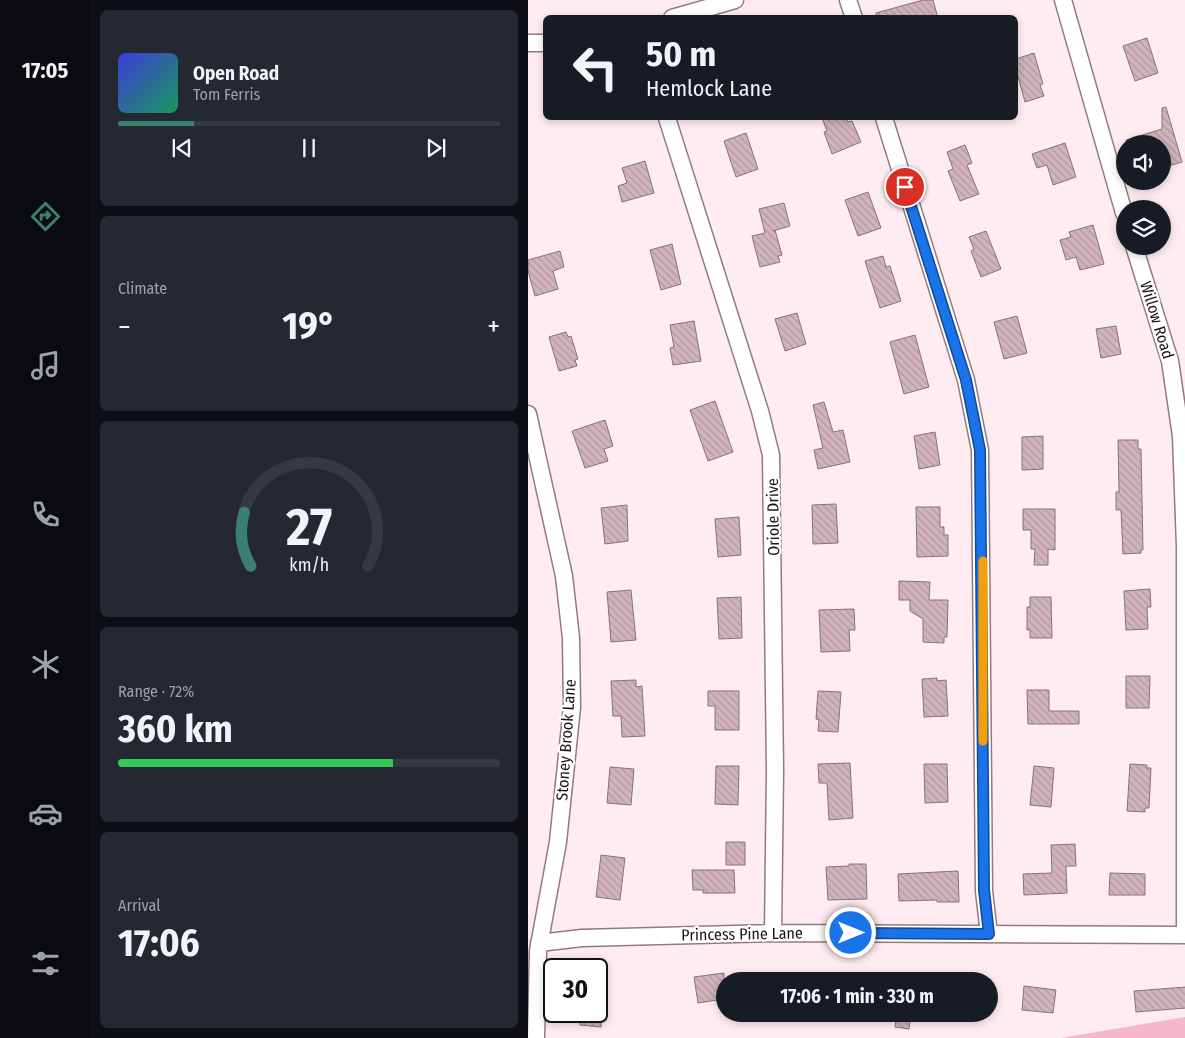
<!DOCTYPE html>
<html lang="en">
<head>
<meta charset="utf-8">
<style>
  body { margin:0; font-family:"Fira Sans Condensed",sans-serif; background:#242831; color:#f1f3f6; height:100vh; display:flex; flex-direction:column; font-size:19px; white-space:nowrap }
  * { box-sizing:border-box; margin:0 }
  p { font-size:16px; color:#9ea1a6 }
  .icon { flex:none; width:28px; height:28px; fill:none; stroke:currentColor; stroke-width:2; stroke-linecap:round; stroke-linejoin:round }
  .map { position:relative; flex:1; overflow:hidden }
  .sheet { display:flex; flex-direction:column; gap:10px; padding:10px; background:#0d0f14; width:438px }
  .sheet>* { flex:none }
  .banner { position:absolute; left:15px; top:15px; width:475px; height:105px; border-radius:8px; box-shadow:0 2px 8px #0003; background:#171b24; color:#f1f3f6; overflow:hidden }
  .buttons { position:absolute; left:588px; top:135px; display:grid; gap:10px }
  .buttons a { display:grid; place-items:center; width:55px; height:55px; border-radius:50%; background:#171b24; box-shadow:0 2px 8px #0003; font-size:25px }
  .speed { position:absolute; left:15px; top:958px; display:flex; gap:10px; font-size:25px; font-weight:700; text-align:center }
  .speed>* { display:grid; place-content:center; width:65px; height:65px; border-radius:50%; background:#171b24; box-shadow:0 2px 8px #0003; line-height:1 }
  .speed .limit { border:2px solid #111; border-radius:8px; background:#fff; color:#111 }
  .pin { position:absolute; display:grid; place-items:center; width:42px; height:42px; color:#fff; margin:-21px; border:2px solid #fff; border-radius:50%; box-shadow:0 1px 5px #0007 }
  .me { position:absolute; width:55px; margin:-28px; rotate:90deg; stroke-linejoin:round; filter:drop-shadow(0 0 4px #0008) }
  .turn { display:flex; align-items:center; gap:18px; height:105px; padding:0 20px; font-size:22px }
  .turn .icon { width:65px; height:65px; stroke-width:2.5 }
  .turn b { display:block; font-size:35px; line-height:42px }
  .big { font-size:38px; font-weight:700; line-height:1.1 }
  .sheet .card { flex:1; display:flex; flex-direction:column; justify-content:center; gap:8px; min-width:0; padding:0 18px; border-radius:8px; background:#242831 }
  .sheet .dial { align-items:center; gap:0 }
  .dial svg { height:130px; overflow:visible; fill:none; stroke:#363941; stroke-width:7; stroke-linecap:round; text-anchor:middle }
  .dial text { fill:#f1f3f6; stroke:none }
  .song { display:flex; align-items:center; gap:15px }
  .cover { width:60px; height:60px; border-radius:8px; background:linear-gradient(135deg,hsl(240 70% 55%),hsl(150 70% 35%)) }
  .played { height:5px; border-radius:2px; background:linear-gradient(90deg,#3b7f73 20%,#363941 20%) }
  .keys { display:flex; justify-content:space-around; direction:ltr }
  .heat { display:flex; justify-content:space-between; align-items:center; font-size:28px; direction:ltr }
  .charge { height:8px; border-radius:4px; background:linear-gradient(90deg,#34c759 72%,#363941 0) }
  .trip { position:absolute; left:188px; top:972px; width:282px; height:50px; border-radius:25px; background:#171b24; box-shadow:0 2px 8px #0003; font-weight:700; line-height:50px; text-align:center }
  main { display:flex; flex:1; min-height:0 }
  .tabs { display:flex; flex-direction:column; width:90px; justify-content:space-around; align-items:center; background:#090b0e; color:#9ea1a6 }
  .tabs .icon { width:35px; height:35px }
  .tabs .active { color:#3b7f73 }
  .tabs b { font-size:22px; color:#f1f3f6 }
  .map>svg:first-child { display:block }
</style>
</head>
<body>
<main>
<nav class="tabs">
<b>17:05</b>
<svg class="icon active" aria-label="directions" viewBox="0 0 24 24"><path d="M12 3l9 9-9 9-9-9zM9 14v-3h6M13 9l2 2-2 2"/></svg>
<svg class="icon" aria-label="music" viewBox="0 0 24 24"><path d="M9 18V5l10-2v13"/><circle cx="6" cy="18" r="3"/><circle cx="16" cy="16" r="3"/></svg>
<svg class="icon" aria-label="phone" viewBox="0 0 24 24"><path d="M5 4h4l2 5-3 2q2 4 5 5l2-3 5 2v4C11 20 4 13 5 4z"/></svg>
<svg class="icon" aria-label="climate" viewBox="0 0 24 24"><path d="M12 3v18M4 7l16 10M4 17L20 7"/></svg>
<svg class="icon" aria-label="car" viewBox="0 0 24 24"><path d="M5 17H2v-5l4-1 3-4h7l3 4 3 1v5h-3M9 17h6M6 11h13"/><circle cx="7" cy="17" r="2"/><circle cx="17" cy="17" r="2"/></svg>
<svg class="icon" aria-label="filters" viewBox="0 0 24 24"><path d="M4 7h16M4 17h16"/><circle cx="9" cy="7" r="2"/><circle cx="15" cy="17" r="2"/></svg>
</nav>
<section class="sheet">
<div class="card">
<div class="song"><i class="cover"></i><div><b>Open Road</b><p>Tom Ferris</p></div></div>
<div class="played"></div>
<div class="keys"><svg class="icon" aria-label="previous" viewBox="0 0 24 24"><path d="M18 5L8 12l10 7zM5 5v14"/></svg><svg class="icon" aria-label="pause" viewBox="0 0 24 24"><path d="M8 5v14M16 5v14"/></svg><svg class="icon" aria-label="next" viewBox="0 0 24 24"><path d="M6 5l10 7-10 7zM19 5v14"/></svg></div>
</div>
<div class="card"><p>Climate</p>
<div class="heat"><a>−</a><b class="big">19°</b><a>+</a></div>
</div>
<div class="card dial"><svg viewBox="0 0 100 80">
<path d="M14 69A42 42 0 1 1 86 69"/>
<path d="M14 69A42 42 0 0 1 10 36" stroke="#3b7f73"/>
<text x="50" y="56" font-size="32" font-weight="700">27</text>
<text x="50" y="72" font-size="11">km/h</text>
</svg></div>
<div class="card"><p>Range · 72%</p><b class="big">360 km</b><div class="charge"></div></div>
<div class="card"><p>Arrival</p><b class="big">17:06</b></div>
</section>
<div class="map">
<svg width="658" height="1038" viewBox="0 0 658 1038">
  <defs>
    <pattern id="building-back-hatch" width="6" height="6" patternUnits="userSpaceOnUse" patternTransform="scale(1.25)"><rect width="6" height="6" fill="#d0b3bb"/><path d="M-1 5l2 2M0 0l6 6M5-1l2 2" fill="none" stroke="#b299a0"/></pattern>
  </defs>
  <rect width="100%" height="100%" fill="#ffecf1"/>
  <!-- green -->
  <path fill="#f5b7c9" d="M 657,1017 L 657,1038 L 533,1038 Z"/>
  <!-- building -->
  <path fill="url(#building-back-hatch)" stroke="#8a7077" d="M 395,0 L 405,0 L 410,18 L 349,18 L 348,13 Z
    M 619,38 L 630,73 L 607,81 L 595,46 Z
    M 506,53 L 515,84 L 512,85 L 516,96 L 497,102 L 488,69 L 488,59 Z
    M 638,107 L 654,162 L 634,168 L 634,144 L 599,144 L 598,140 L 634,129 L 634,108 Z
    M 294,118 L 318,118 L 320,122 L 324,121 L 333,142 L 304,154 L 296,132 L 299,131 Z
    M 218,133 L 230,169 L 208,177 L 196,141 Z
    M 537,143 L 548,177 L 525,185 L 519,165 L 509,168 L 504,154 Z
    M 437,145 L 444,163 L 439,165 L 451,194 L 432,201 L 420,171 L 425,169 L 419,152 Z
    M 117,161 L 126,193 L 94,202 L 90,186 L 99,183 L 94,168 Z
    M 340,192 L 353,228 L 330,236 L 317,200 Z
    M 256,203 L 262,226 L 245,231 L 247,230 L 254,255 L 250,256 L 252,262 L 232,267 L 224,236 L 237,233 L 231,209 Z
    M 565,225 L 576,264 L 552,270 L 548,257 L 538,260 L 532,240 L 543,237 L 541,232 Z
    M 458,231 L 473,269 L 453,277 L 443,251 L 446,249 L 441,237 Z
    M 144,244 L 153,284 L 133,290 L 122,250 Z
    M 32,251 L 36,267 L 25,271 L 30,289 L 7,296 L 0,271 L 0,260 Z
    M 355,256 L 358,267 L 362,266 L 373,301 L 352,308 L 337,261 Z
    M 269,313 L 278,344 L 257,351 L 247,319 Z
    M 489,316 L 499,353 L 476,359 L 466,322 Z
    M 166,321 L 173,361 L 145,365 L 142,348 L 146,347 L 142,325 Z
    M 588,326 L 593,354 L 573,358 L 568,329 Z
    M 38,332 L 40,337 L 43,336 L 50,359 L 47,360 L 49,366 L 31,371 L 21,337 Z
    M 387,335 L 401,387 L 376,394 L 362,342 Z
    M 187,401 L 205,452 L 180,461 L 162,410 Z
    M 296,402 L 305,432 L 315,430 L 322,462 L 290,469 L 286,450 L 295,448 L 285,405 Z
    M 77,420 L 85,446 L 76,449 L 80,461 L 57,468 L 44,431 Z
    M 407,432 L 412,465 L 391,469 L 386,436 Z
    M 515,436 L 515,469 L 494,470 L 494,437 Z
    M 590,440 L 610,440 L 610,449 L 613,449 L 615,550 L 613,549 L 613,553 L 595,554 L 593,510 L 588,510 L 588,492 L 591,492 Z
    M 308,504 L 310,543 L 285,544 L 284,505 Z
    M 99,505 L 100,541 L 77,544 L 73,508 Z
    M 388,507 L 412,507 L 412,527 L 416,527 L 416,535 L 420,535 L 420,556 L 389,557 Z
    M 495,509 L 527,509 L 527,550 L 520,549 L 520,565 L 506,565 L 507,549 L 503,549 L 503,530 L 495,530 Z
    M 211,517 L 213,555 L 190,557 L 187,519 Z
    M 371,581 L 402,582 L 401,600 L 420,600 L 419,637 L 416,637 L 416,643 L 395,642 L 395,619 L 382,611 L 382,600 L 371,600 Z
    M 622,589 L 623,607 L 619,607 L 620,629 L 598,630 L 596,591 Z
    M 103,590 L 108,640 L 83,642 L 79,592 Z
    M 213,597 L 214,638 L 191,639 L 189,598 Z
    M 502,597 L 523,597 L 524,638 L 502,638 L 502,630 L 499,630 L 499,607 L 502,607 Z
    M 326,609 L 327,630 L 321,630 L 322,651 L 293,652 L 291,610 Z
    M 598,676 L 622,676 L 621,708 L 598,708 Z
    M 409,678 L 409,681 L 418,680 L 420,716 L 396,717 L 394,679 Z
    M 108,680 L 108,687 L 114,686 L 117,736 L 94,737 L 93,716 L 85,716 L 83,681 Z
    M 499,690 L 521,690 L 521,711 L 551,711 L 551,724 L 500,724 Z
    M 180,691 L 211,691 L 211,730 L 187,730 L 187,706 L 180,706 Z
    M 290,691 L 313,692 L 310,732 L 290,731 L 291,720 L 288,719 Z
    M 322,763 L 325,818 L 301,820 L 299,783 L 291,783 L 290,764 Z
    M 396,764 L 419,764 L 420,802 L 397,803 Z
    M 602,764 L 619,765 L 619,768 L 623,768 L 621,808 L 617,808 L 617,812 L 599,811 Z
    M 188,766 L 211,766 L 210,805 L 187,804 Z
    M 506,766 L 526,768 L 523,807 L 502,805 Z
    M 82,767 L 106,769 L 103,805 L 79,803 Z
    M 198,842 L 217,842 L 217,865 L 198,865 Z
    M 547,844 L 548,866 L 538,866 L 539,893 L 496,895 L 495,874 L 524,873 L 523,845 Z
    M 73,855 L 97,858 L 92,900 L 68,897 Z
    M 321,864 L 338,864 L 339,899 L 300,900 L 298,867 L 321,866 Z
    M 164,870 L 206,870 L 207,893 L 175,893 L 175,890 L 165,890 Z
    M 430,871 L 431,902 L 409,902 L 409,900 L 371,901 L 370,874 Z
    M 582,873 L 617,874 L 617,895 L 581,895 Z
    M 196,973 L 196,999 L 170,1003 L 166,977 Z
    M 496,986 L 528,990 L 525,1013 L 494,1010 Z
    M 658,987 L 658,1008 L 608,1012 L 606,991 Z
    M 53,1011 L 74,1011 L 73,1027 L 52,1025 Z
    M 369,1014 L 383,1014 L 381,1029 L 367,1027 Z"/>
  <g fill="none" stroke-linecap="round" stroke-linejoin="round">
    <!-- street casing -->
    <g stroke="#947980" stroke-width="19">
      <path id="street" d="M 320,0 L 326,18
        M 535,0 L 596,213
        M 144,18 L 207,0
        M 0,43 L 18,43
        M 139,118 L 232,411 L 243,455 L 247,770 L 245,933
        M 356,118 L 438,380 L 452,450 L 456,891 L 461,934
        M 606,246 L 642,361 L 653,436 L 657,547 L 657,935
        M 0,414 L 36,576 L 43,638 L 44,707 L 30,842 L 10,951 L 8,1038
        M 11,943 L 54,938 L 245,933 L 658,935"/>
    </g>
    <!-- street -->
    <use href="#street" stroke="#fff" stroke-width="16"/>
  </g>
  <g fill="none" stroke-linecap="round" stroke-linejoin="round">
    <!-- route casing -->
    <g stroke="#114b97" stroke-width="12">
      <path id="route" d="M 323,933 L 461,934 L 456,890 L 452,450 L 438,380 L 377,187"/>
    </g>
    <!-- route -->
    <use href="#route" stroke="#1a73e8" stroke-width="9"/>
    <!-- slow -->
    <path stroke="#f59e0b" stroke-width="9" d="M 455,561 L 455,741"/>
  </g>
  <g text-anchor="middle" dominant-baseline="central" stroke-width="4.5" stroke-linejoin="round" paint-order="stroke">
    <!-- street labels -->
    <g font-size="16" fill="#1c1315" stroke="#fff">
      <text transform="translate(629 320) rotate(73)">Willow Road</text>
      <text transform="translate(245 517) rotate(-91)">Oriole Drive</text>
      <text transform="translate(38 740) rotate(-86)">Stoney Brook Lane</text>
      <text transform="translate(214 934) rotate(-1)">Princess Pine Lane</text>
    </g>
  </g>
</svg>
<div class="buttons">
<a><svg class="icon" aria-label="sound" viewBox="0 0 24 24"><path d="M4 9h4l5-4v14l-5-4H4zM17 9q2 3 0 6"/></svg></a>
<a><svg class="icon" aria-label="layers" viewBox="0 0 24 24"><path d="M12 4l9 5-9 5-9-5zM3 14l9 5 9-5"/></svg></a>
</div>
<div class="speed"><div class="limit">30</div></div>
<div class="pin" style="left:377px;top:187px;background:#d93025"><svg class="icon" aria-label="arrive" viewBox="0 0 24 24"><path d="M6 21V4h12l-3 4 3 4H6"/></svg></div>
<svg class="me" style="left:323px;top:933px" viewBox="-20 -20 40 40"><circle r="17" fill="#1a73e8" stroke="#fff" stroke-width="3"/><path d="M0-11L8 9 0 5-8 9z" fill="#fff"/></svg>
<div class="trip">17:06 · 1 min · 330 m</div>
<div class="banner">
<div class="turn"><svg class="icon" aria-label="left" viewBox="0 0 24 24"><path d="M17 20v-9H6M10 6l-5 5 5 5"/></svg><div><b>50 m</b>Hemlock Lane</div></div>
</div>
</div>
</main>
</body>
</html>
